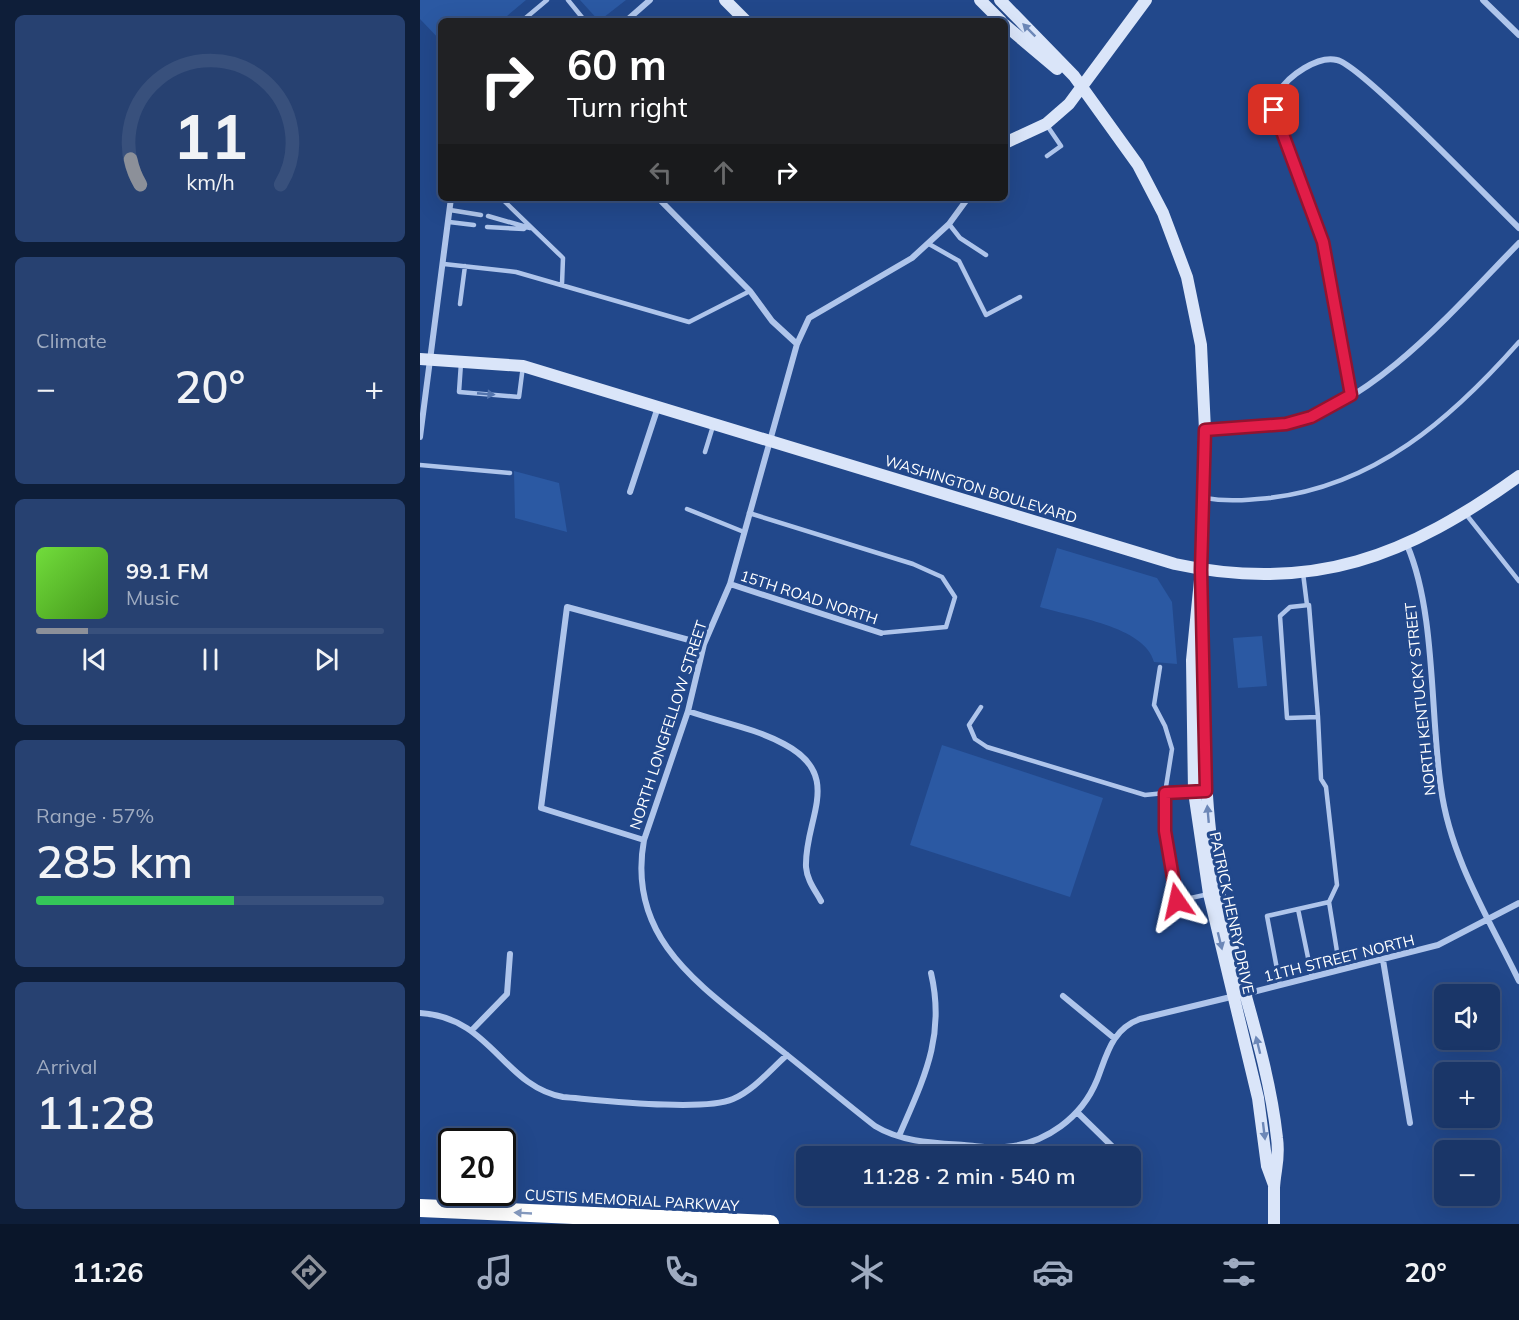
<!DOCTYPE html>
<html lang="en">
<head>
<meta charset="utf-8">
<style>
  body { margin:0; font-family:Mulish,sans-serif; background:#274171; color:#f1f3f6; height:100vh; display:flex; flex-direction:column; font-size:22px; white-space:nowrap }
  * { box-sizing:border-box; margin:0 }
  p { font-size:20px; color:#9fabc0 }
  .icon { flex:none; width:33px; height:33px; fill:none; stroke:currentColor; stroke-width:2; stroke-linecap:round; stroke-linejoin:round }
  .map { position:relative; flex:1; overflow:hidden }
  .panel { display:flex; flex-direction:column; gap:15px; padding:15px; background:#0e1e39; width:420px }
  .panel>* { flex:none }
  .banner { position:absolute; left:18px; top:18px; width:570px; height:183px; border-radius:9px; box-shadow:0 6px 24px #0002,0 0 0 2px #38507c; background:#202124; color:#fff; overflow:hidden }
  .tools { position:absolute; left:1014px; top:984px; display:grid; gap:12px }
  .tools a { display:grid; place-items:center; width:66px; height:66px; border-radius:9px; background:#1a3668; box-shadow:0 6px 24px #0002,0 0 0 2px #38507c; font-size:30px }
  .speed { position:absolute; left:18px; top:1128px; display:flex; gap:12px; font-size:30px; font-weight:700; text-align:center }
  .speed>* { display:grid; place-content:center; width:78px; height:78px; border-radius:50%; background:#1a3668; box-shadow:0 6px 24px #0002,0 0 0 2px #38507c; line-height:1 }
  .speed .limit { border:3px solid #111; border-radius:9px; background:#fff; color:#111 }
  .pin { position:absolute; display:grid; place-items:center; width:51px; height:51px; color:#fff; margin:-26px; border-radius:12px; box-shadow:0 3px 9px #0006 }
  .me { position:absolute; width:66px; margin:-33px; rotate:349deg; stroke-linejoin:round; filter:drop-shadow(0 0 4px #0008) }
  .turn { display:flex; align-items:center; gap:21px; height:126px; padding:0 30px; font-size:27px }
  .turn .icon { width:78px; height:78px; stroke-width:2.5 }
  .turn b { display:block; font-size:42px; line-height:51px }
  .lanes { display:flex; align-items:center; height:57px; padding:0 30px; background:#0003; justify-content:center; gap:30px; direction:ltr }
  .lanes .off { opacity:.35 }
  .big { font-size:45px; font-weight:600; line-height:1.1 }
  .panel .widget { flex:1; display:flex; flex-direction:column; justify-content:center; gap:9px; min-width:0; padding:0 21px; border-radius:9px; background:#274171 }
  .panel .dial { align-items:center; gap:0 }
  .dial svg { height:156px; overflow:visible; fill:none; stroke:#38507c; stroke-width:7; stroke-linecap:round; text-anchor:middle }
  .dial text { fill:#f1f3f6; stroke:none }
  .song { display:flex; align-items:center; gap:18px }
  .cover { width:72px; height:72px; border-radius:9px; background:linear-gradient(135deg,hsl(100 70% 55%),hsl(100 70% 35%)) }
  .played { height:6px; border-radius:3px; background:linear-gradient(90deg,#8c9099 15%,#38507c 15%) }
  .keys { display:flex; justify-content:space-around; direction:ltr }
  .heat { display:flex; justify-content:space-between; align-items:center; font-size:33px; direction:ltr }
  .charge { height:9px; border-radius:4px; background:linear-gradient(90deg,#34c759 57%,#38507c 0) }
  .trip { position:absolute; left:376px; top:1146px; width:345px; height:60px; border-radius:9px; background:#1a3668; box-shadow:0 6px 24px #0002,0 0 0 2px #38507c; font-weight:600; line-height:60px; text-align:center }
  .tabs { display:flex; height:96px; justify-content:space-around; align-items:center; background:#0a162a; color:#9fabc0 }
  .tabs .icon { width:42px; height:42px }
  .tabs .active { color:#8c9099 }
  .tabs b { font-size:27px; color:#f1f3f6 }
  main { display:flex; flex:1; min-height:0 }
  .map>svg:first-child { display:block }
</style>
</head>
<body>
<main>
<section class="panel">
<div class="widget dial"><svg viewBox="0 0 100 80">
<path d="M14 69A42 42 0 1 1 86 69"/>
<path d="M14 69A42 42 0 0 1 9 56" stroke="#8c9099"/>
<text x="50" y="56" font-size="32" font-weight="700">11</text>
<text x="50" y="72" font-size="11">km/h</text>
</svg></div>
<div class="widget"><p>Climate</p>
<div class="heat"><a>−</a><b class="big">20°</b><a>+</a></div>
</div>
<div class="widget">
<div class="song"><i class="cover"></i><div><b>99.1 FM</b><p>Music</p></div></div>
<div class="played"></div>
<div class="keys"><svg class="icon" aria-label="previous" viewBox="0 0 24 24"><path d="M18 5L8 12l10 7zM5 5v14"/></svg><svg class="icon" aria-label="pause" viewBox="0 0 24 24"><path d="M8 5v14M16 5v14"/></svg><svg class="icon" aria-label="next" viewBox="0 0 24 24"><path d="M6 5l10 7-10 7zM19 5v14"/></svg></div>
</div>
<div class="widget"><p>Range · 57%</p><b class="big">285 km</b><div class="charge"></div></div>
<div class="widget"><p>Arrival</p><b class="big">11:28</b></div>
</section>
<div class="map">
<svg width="1099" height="1224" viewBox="0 0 1099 1224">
  <rect width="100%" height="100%" fill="#22488b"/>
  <!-- green -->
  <path fill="#2b59a3" d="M 0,0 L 106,0 L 81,21 L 21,21 L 21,41 L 0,19 Z
    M 160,0 L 206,0 L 179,21 Z
    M 94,471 L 139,483 L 147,532 L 95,518 Z
    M 637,548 L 737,578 L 752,602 L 757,664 L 734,662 C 725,626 652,617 620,607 Z
    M 842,636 L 847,686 L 818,688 L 813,638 Z
    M 522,745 L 683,798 L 650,897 L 490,845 Z"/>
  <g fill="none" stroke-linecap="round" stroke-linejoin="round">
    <!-- lane -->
    <path stroke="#afc5eb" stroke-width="4.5" d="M 148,0 L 165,21
      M 102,21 L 127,0
      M 626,124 L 641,146 L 627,156
      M 81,198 L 143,258 L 142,284
      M 30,210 L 61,215
      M 68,216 L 110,228
      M 29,222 L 54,225
      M 529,224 L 540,238 L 566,255
      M 67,227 L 104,229
      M 509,244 L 539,261 L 566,315 L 600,297
      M 24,264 L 96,272 L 269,322 L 330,291
      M 40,304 L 45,266
      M 41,363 L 39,392 L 99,397 L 103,366
      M 285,452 L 293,426
      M 0,465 L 90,473
      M 785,498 C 807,502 827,500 849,498 C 955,486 1031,419 1099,342
      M 267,509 L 324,532
      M 329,513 L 493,564 L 522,577 L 535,597 L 526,627 L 461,633
      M 1045,513 L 1099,581
      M 883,573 L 887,605
      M 889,605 L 898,717 L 867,718 L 860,616 L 870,607 Z
      M 740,667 L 734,705 L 745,726 L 752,749 L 745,793 L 786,791
      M 561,707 L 549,725 L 555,739 L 567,747 L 725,795 L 745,793 L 745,831 L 757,901 L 789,894
      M 898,717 L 901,779 L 906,787 L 917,885 L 909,902 L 920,970
      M 892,977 L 878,909 L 909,902
      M 860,985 L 847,916 L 878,909"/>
    <!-- street -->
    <path stroke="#afc5eb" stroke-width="6" d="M 1063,0 L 1099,35
      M 206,21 L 230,0
      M 238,198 L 330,291 L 352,321 L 377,344 L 310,584 L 284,644 L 268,711 L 224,840 C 206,939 281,986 348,1040 C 384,1068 419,1098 455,1126 C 481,1142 514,1143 544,1145 C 558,1146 572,1149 585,1147 C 626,1144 662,1117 677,1080 C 687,1054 692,1029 720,1019 L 815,996
      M 377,344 L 389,318 L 492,258 L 529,224 L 548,198
      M 931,395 L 903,242 L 853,109 C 855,104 856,96 859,92 C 868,76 898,55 917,60 C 941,65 1072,202 1099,228
      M 785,430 C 812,429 840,430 867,424 C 955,404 1038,305 1099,243
      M 0,437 L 31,198
      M 210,492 L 238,407
      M 987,545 C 1016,612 1010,714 1021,788 C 1030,857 1069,919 1099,981
      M 310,584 L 461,633
      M 268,711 C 299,722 335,728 364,744 C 425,776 384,819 386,867 C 387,880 395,890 401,901
      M 224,840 L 121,808 L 147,607 L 284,644
      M 963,960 L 990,1123
      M 825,994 L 1018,945 L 1099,903
      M 643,996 L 694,1038
      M 0,1013 C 71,1017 83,1086 143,1097 C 180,1100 283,1112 313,1099 C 334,1090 350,1070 367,1055
      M 52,1030 L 87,994 L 90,954
      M 657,1112 L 701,1155
      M 479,1136 C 503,1080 526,1037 511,973"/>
    <!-- secondary -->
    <path stroke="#dae5f9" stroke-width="12" d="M 305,0 L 326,21
      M 560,0 L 581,21
      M 580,0 L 654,76 L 718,165 L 743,213 L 767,277 L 781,345 L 785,430 L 781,570 L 772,660 L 774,792 L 789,894 L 838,1098 L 847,1166 L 854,1185
      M 585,25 L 637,69
      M 585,143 L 626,124 L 649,104 L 726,0
      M 0,359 L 103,366 L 755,564 C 893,594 988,556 1099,476
      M 783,625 C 784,713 782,804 799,891 C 816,974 848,1055 857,1138 C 860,1159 855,1169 854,1188 C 854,1200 854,1212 854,1224"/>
    <!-- highway -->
    <path stroke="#fff" stroke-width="18" d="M 0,1208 L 350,1224"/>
  </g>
  <!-- one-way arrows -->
  <defs><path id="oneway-solid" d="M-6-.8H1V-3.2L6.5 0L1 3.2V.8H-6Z" transform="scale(1.5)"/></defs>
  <g fill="#6c87b7">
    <use href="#oneway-solid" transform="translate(609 30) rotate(-135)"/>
    <use href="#oneway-solid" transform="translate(788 814) rotate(-95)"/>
    <use href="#oneway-solid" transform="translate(800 941) rotate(76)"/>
    <use href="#oneway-solid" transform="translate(838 1045) rotate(-104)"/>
    <use href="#oneway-solid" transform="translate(844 1131) rotate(83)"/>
  </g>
  <use fill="#5374ad" href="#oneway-solid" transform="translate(66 394) rotate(5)"/>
  <use fill="#859abf" href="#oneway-solid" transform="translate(103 1213) rotate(-177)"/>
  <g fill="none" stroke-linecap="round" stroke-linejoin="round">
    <!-- route casing -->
    <g stroke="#92132f" stroke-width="15">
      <path id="route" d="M 757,901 L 745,831 L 745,793 L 786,791 L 781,570 L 785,430 L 866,424 L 891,417 L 931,395 L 903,242 L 854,110"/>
    </g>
    <!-- route -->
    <use href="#route" stroke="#e11d48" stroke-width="10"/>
  </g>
  <g text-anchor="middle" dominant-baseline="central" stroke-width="6" stroke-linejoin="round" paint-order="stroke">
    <!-- street labels -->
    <g font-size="15" fill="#fff" stroke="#22488b">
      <text transform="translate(561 489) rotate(17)">WASHINGTON BOULEVARD</text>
      <text transform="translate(389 597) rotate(18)">15TH ROAD NORTH</text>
      <text transform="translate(1000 699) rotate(-96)">NORTH KENTUCKY STREET</text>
      <text transform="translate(248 725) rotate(-72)">NORTH LONGFELLOW STREET</text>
      <text transform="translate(812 913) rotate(78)">PATRICK HENRY DRIVE</text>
      <text transform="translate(919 958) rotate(-14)">11TH STREET NORTH</text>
      <text transform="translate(212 1200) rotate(3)">CUSTIS MEMORIAL PARKWAY</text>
    </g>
  </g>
</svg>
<div class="tools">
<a><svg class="icon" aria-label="sound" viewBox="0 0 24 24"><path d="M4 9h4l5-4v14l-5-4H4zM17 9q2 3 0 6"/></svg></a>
<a>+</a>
<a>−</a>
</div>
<div class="speed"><div class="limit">20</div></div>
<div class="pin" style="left:854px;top:110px;background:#d93025"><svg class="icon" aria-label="arrive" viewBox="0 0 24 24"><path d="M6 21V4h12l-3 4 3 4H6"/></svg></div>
<svg class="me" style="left:757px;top:901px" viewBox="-20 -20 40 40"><path d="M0-17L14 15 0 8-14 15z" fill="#e11d48" stroke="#fff" stroke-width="4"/></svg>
<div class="trip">11:28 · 2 min · 540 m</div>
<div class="banner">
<div class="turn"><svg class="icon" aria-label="right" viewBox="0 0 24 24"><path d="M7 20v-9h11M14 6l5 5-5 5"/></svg><div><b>60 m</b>Turn right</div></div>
<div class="lanes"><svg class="icon off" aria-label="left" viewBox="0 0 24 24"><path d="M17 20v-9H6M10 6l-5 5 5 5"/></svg><svg class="icon off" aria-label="ahead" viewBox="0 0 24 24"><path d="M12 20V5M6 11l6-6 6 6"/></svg><svg class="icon" aria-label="right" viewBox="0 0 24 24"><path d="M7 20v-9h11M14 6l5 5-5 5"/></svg></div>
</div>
</div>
</main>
<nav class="tabs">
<b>11:26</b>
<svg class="icon active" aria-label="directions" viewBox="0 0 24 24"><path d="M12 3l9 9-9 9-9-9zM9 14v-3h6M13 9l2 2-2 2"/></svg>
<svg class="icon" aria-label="music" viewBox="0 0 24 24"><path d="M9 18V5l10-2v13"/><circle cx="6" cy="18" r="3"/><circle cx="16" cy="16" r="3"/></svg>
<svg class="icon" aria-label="phone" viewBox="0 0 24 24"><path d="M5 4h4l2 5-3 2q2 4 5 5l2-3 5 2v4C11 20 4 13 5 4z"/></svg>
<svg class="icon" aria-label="climate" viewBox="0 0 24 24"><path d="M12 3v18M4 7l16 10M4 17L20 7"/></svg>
<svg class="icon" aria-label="car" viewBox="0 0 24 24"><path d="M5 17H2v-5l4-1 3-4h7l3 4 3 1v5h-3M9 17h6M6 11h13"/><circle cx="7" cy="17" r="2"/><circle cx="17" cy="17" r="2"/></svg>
<svg class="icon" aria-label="filters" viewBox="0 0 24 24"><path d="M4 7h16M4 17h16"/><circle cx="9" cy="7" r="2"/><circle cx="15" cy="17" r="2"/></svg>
<b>20°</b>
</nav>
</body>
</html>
